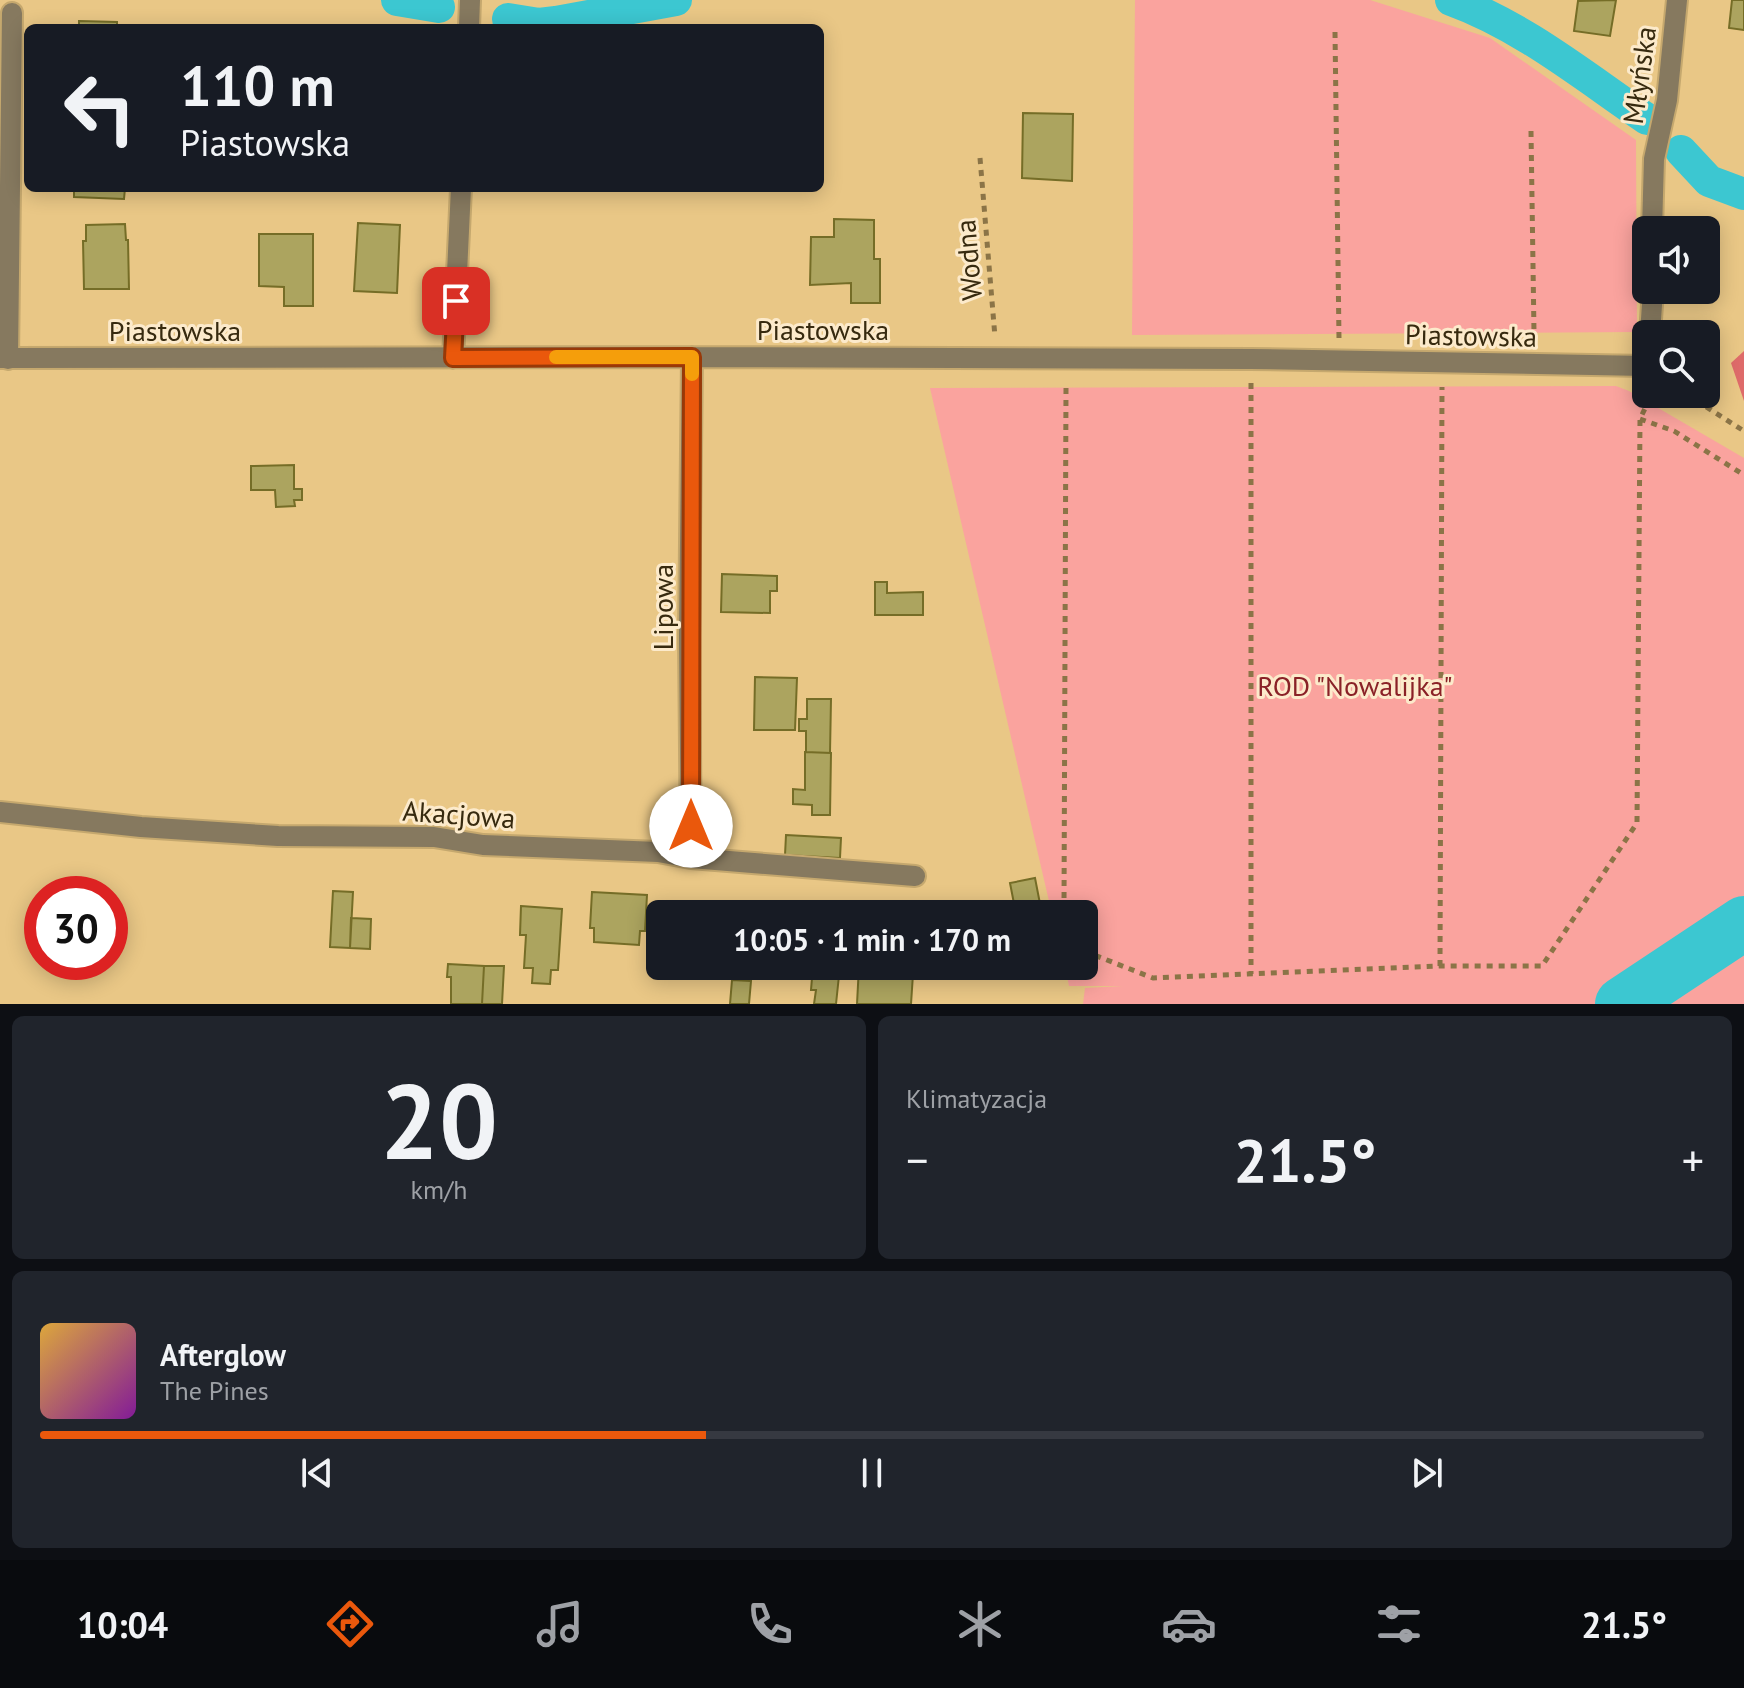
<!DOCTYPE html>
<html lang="pl">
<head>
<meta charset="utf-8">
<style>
  body { margin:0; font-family:"PT Sans",sans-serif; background:#20242c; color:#f1f3f6; height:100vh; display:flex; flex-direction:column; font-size:30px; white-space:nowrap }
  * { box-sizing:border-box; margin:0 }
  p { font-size:26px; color:#9ea1a6 }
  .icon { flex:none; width:44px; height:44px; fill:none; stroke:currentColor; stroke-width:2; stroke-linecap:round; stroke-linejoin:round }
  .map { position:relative; height:1004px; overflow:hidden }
  .details { display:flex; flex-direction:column; gap:12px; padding:12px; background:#0d0f14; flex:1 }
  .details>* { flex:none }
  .guide { position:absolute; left:24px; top:24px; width:800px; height:168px; border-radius:12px; box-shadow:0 4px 20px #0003; background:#171b24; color:#f1f3f6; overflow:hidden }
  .fabs { position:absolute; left:1632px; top:216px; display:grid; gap:16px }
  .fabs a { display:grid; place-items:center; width:88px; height:88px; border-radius:12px; background:#171b24; box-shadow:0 4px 20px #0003; font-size:40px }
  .speed { position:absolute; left:24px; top:876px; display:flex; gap:16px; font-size:40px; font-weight:700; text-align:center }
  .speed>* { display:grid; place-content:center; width:104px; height:104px; border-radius:50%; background:#171b24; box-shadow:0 4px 20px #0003; line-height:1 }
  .speed .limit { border:12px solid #d22; background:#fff; color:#111 }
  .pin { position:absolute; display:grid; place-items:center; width:68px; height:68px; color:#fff; margin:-34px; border-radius:16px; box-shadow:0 4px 12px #0006 }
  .me { position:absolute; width:88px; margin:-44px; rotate:0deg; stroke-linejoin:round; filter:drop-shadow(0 0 6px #0008) }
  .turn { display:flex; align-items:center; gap:28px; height:168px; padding:0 24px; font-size:36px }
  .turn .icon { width:104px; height:104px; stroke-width:2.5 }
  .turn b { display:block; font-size:56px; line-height:68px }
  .big { font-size:60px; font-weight:800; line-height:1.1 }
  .details .widget { flex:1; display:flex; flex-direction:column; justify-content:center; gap:12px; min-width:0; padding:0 28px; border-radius:12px; background:#20242c }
  .details .dial { align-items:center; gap:0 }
  .dial b { font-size:104px; line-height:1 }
  .song { display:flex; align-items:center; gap:24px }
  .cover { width:96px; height:96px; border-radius:12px; background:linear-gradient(135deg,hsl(40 70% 55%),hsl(290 70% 35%)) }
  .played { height:8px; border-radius:4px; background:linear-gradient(90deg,#ea580c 40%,#363941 40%) }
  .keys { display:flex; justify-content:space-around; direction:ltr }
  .heat { display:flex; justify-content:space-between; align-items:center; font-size:44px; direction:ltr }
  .details .tiles { flex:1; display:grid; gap:12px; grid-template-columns:1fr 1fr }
  .widget:last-child { grid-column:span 2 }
  .trip { position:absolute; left:646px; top:900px; width:452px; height:80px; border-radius:12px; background:#171b24; box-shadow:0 4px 20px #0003; font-weight:800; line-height:80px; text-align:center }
  .tab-bar { display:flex; height:128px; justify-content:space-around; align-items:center; background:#090b0e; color:#9ea1a6 }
  .tab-bar .icon { width:56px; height:56px }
  .tab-bar .on { color:#ea580c }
  .tab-bar b { font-size:36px; color:#f1f3f6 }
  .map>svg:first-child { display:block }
</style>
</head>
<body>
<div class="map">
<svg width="1744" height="1004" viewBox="0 0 1744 1004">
  <rect width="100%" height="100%" fill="#e9c786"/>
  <!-- green -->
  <path fill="#faa39e" d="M 1135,0 L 1370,0 L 1490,38 L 1636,140 L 1637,332 L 1132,335 Z
    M 1616,386 L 1629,391 L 1744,458 L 1744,1004 L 1083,1004 L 1085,988 L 1123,986 L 1069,986 L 1065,966 L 1084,966 L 1084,914 L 1052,914 L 930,388 Z"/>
  <!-- forest -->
  <path fill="#de6b6a" d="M 1744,351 L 1744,401 L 1731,363 Z"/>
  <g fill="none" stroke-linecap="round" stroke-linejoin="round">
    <!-- canal -->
    <path stroke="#3cc7d1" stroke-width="32" d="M 397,0 L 439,7
      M 1451,0 C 1523,26 1585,77 1647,119
      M 508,19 L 539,24 L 556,22 L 676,0
      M 1681,151 L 1709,181 L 1744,194"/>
    <!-- river -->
    <path stroke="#3cc7d1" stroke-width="54" d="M 1622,1004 L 1744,923"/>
  </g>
  <!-- building -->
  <path fill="#aca45f" stroke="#756d27" stroke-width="2" d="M 1616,0 L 1610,36 L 1574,31 L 1578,1 Z
    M 1732,0 L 1744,0 L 1744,30 L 1729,28 Z
    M 79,21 L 117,22 L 117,28 L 79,28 Z
    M 1023,113 L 1073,114 L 1072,181 L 1022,178 Z
    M 74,188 L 125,188 L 124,199 L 74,197 Z
    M 834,219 L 874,220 L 874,259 L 880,259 L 880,303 L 851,303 L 851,283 L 810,285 L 811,237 L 834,237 Z
    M 358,223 L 400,225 L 397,293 L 354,291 Z
    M 125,224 L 126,240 L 128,240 L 129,289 L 84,289 L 83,241 L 86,241 L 86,225 Z
    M 259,234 L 313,234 L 313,306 L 284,306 L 284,287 L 259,286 Z
    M 294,465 L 294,489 L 302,489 L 302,500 L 294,500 L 295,506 L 276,507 L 275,490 L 251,490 L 251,466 Z
    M 722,574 L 777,576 L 777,591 L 770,591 L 770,613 L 721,612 Z
    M 875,582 L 887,582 L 887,593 L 923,592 L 923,615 L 875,615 Z
    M 755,677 L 797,678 L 795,730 L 754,730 Z
    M 807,699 L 831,699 L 830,753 L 806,752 L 806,731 L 799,731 L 799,719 L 807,719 Z
    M 805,752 L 831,753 L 830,815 L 812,815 L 812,805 L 793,804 L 793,789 L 805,790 Z
    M 786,835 L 841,838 L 840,858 L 785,855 Z
    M 1035,878 L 1042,914 L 1016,914 L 1010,883 Z
    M 333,891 L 353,892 L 350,948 L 330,947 Z
    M 592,892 L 647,895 L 645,931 L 640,931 L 639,945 L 594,942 L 594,928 L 590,928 Z
    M 521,906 L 562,909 L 558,970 L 551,970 L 550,984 L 532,983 L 533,968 L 524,968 L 526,935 L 520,935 Z
    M 351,918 L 371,919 L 370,949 L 350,948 Z
    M 448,964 L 484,966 L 482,1004 L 451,1004 L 451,977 L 447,977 Z
    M 484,966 L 504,966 L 502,1004 L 482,1004 Z
    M 840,966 L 836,1004 L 814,1004 L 816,990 L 811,990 L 812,978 L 824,979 L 825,967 L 821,966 Z
    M 859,966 L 879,966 L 879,972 L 913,974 L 911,1004 L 857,1004 Z
    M 732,980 L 751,981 L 749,1004 L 730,1004 Z"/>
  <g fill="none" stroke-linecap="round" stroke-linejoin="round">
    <!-- minor casing -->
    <g stroke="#c5a86e" stroke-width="24">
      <path id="minor" d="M 469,28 L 470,0
        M 1652,230 L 1654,159 L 1667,100 L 1677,0
        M 1650,334 L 1653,290
        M 0,358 L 692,357 L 1251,359 L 1646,366
        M 453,358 L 461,188
        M 8,359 L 12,13
        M 0,812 L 141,827 L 278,836 L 434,837 L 483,845 L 658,852 L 691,858 L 915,876
        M 691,858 L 689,637 L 692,357"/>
    </g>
    <!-- path -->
    <path stroke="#8b7447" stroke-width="5" stroke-dasharray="6 6" stroke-linecap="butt" d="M 1335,32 L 1339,339
      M 1531,131 L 1534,332
      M 980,158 L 995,337
      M 1251,383 L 1251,974
      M 1066,388 L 1064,907 L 1066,914
      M 1686,394 L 1744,431
      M 1640,419 L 1674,431 L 1744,475
      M 1084,951 L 1153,978 L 1440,966 L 1542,966 L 1637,823 L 1640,419 L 1648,402
      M 1440,966 L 1442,387"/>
    <!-- minor -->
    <use href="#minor" stroke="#86795f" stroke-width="20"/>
  </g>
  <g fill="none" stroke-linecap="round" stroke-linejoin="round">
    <!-- route casing -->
    <g stroke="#983908" stroke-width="20">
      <path id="route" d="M 456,301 L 453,358 L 692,357 L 691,826"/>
    </g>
    <!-- route -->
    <use href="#route" stroke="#ea580c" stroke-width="14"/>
    <!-- slow -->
    <path stroke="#f59e0b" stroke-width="14" d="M 556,357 L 692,357 L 692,374"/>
  </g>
  <g text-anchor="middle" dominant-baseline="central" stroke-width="6" stroke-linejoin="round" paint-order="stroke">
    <!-- street labels -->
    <g font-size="28" fill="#372a0f" stroke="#fceacb">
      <text transform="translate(1639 75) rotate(-82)">Młyńska</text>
      <text transform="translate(968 260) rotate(-95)">Wodna</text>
      <text x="823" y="329">Piastowska</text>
      <text x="175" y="330">Piastowska</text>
      <text transform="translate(1471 335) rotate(1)">Piastowska</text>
      <text transform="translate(662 607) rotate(-90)">Lipowa</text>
      <text transform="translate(459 814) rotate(4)">Akacjowa</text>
    </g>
    <!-- park labels -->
    <g font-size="28" fill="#8a2127" stroke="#fceacb">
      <text x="1355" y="685">ROD "Nowalijka"</text>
    </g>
  </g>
</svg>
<div class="fabs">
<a><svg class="icon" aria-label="sound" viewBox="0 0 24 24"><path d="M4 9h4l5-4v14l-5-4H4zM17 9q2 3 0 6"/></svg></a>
<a><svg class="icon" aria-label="search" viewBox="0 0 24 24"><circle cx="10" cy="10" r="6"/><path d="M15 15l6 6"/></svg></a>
</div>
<div class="speed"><div class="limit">30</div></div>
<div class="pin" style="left:456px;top:301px;background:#d93025"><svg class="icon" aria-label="arrive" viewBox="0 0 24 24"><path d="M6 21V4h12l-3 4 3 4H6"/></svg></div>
<svg class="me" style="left:691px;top:826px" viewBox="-20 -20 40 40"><circle r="19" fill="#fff"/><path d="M0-13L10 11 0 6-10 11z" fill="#ea580c"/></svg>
<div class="trip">10:05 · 1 min · 170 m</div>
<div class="guide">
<div class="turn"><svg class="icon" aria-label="left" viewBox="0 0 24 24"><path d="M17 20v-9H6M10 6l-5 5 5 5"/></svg><div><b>110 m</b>Piastowska</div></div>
</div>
</div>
<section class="details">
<div class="tiles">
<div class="widget dial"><b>20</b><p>km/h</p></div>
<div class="widget"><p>Klimatyzacja</p>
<div class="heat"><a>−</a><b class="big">21.5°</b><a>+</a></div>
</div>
<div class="widget">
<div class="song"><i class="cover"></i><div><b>Afterglow</b><p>The Pines</p></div></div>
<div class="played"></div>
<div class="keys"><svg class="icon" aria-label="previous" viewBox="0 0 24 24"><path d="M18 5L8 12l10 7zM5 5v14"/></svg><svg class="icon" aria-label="pause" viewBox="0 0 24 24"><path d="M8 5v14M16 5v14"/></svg><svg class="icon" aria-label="next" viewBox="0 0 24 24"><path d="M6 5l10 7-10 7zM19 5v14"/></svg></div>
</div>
</div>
</section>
<nav class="tab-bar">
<b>10:04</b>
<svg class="icon on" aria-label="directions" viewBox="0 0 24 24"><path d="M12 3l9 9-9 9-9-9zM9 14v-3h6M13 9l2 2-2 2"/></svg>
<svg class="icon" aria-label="music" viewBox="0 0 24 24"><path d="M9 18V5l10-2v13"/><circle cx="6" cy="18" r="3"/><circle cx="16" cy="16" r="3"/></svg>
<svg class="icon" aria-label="phone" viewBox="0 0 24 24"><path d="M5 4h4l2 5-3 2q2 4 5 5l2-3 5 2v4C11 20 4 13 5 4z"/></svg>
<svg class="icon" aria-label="climate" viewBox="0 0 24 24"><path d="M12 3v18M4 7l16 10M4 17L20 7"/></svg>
<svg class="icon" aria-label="car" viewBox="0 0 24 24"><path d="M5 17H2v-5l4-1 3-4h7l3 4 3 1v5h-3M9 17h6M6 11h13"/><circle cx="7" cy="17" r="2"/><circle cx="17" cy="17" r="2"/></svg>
<svg class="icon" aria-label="filters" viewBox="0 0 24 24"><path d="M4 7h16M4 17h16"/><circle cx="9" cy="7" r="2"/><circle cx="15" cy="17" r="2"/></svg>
<b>21.5°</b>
</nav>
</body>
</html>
